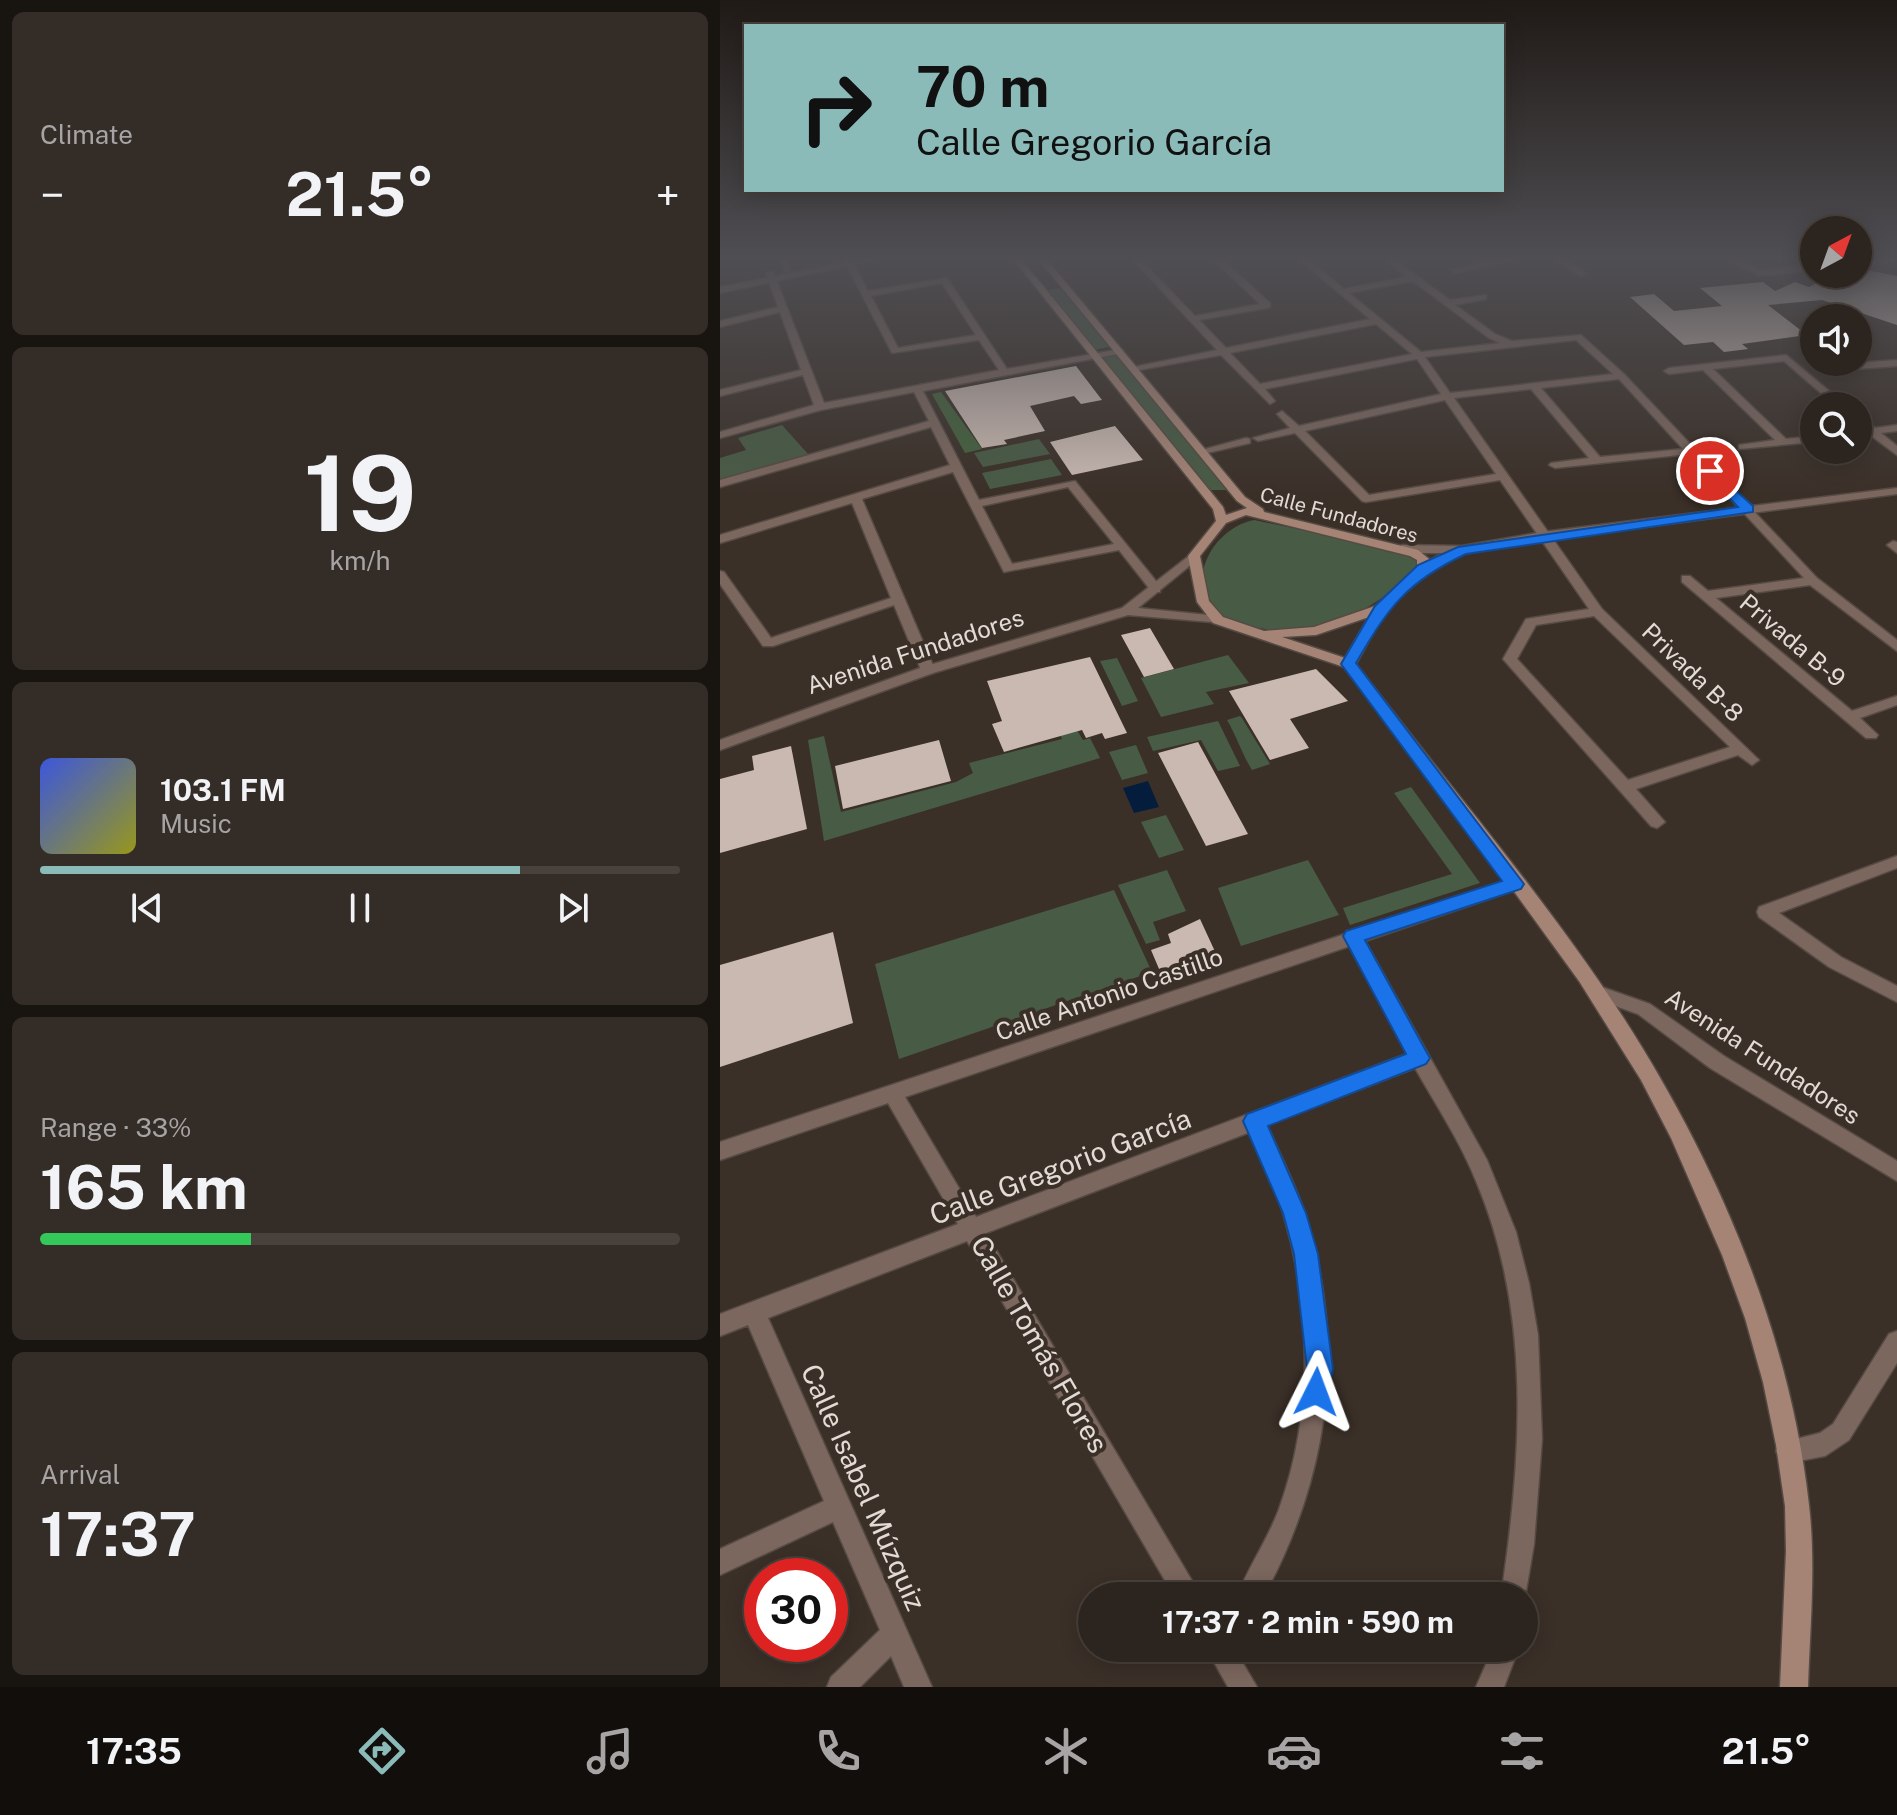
<!DOCTYPE html>
<html lang="en">
<head>
<meta charset="utf-8">
<style>
  body { margin:0; font-family:"Public Sans",sans-serif; background:#342c27; color:#f1f3f6; height:100vh; display:flex; flex-direction:column; font-size:30px; white-space:nowrap }
  * { box-sizing:border-box; margin:0 }
  p { font-size:26px; color:#a6a4a4 }
  .icon { flex:none; width:44px; height:44px; fill:none; stroke:currentColor; stroke-width:2; stroke-linecap:round; stroke-linejoin:round }
  .map { position:relative; flex:1; overflow:hidden }
  .panel { display:flex; flex-direction:column; gap:12px; padding:12px; background:#181410; width:720px }
  .panel>* { flex:none }
  .banner { position:absolute; left:24px; top:24px; width:760px; height:168px; border-radius:0px; box-shadow:0 4px 20px #0003,0 0 0 2px #48413c; background:#8bbbb9; color:#111; overflow:hidden }
  .needle { width:52px; rotate:41deg }
  .tools { position:absolute; left:1080px; top:216px; display:grid; gap:16px }
  .tools a { display:grid; place-items:center; width:72px; height:72px; border-radius:50%; background:#2c241e; box-shadow:0 4px 20px #0003,0 0 0 2px #48413c; font-size:40px }
  .speed { position:absolute; left:24px; top:1558px; display:flex; gap:16px; font-size:40px; font-weight:700; text-align:center }
  .speed>* { display:grid; place-content:center; width:104px; height:104px; border-radius:50%; background:#2c241e; box-shadow:0 4px 20px #0003,0 0 0 2px #48413c; line-height:1 }
  .speed .limit { border:12px solid #d22; background:#fff; color:#111 }
  .pin { position:absolute; display:grid; place-items:center; width:68px; height:68px; color:#fff; margin:-34px; border:4px solid #fff; border-radius:50%; box-shadow:0 2px 8px #0007 }
  .me { position:absolute; width:88px; margin:-44px; rotate:3deg; stroke-linejoin:round; filter:drop-shadow(0 0 6px #0008) }
  .turn { display:flex; align-items:center; gap:28px; height:168px; padding:0 40px; font-size:36px }
  .turn .icon { width:104px; height:104px; stroke-width:2.5 }
  .turn b { display:block; font-size:56px; line-height:68px }
  .big { font-size:60px; font-weight:700; line-height:1.1 }
  .panel .widget { flex:1; display:flex; flex-direction:column; justify-content:center; gap:12px; min-width:0; padding:0 28px; border-radius:12px; background:#342c27 }
  .panel .dial { align-items:center; gap:0 }
  .dial b { font-size:104px; line-height:1 }
  .song { display:flex; align-items:center; gap:24px }
  .cover { width:96px; height:96px; border-radius:12px; background:linear-gradient(135deg,hsl(230 70% 55%),hsl(60 70% 35%)) }
  .played { height:8px; border-radius:4px; background:linear-gradient(90deg,#8bbbb9 75%,#48413c 75%) }
  .keys { display:flex; justify-content:space-around; direction:ltr }
  .heat { display:flex; justify-content:space-between; align-items:center; font-size:44px; direction:ltr }
  .charge { height:12px; border-radius:6px; background:linear-gradient(90deg,#34c759 33%,#48413c 0) }
  .trip { position:absolute; left:358px; top:1582px; width:460px; height:80px; border-radius:40px; background:#2c241e; box-shadow:0 4px 20px #0003,0 0 0 2px #48413c; font-weight:700; line-height:80px; text-align:center }
  .tabs { display:flex; height:128px; justify-content:space-around; align-items:center; background:#120e0c; color:#a6a4a4 }
  .tabs .icon { width:56px; height:56px }
  .tabs .active { color:#8bbbb9 }
  .tabs b { font-size:36px; color:#f1f3f6 }
  main { display:flex; flex:1; min-height:0 }
  .map>svg:first-child { display:block }
</style>
</head>
<body>
<main>
<section class="panel">
<div class="widget"><p>Climate</p>
<div class="heat"><a>−</a><b class="big">21.5°</b><a>+</a></div>
</div>
<div class="widget dial"><b>19</b><p>km/h</p></div>
<div class="widget">
<div class="song"><i class="cover"></i><div><b>103.1 FM</b><p>Music</p></div></div>
<div class="played"></div>
<div class="keys"><svg class="icon" aria-label="previous" viewBox="0 0 24 24"><path d="M18 5L8 12l10 7zM5 5v14"/></svg><svg class="icon" aria-label="pause" viewBox="0 0 24 24"><path d="M8 5v14M16 5v14"/></svg><svg class="icon" aria-label="next" viewBox="0 0 24 24"><path d="M6 5l10 7-10 7zM19 5v14"/></svg></div>
</div>
<div class="widget"><p>Range · 33%</p><b class="big">165 km</b><div class="charge"></div></div>
<div class="widget"><p>Arrival</p><b class="big">17:37</b></div>
</section>
<div class="map">
<svg width="1177" height="1687" viewBox="0 0 1177 1687">
  <rect width="100%" height="100%" fill="#3b3028"/>
  <!-- green -->
  <path fill="#485b44" d="M 340,288 L 389,347 L 374,350 L 327,290 Z
    M 396,355 L 507,487 L 508,490 L 490,490 L 381,357 Z
    M 62,425 L 88,454 L 0,479 L 0,458 L 26,450 L 18,438 Z
    M 319,439 L 330,454 L 263,467 L 254,453 Z
    M 331,459 L 342,475 L 270,489 L 262,473 Z
    M 534,520 L 680,550 L 695,557 L 701,568 C 649,611 601,643 530,626 C 517,623 501,620 492,608 C 466,574 497,527 534,520 Z
    M 508,655 L 529,683 L 486,692 L 494,704 L 441,717 L 421,678 Z
    M 397,658 L 418,701 L 402,706 L 380,661 Z
    M 520,716 L 522,718 L 550,764 L 532,770 C 522,754 517,737 507,720 Z
    M 498,721 L 520,766 L 498,771 L 481,740 L 433,751 L 427,737 Z
    M 355,727 L 363,740 L 370,738 L 380,758 L 104,841 L 88,740 L 104,736 L 121,812 L 236,782 L 253,773 L 249,763 L 342,739 L 339,732 Z
    M 416,745 L 428,773 L 402,780 L 389,752 Z
    M 691,787 L 760,883 L 630,925 L 623,908 L 732,874 L 674,793 Z
    M 446,815 L 464,850 L 439,858 L 421,822 Z
    M 588,860 L 619,915 L 521,946 L 498,888 Z
    M 447,870 L 466,911 L 433,922 L 440,940 L 426,944 L 398,885 Z
    M 394,890 L 432,972 L 179,1059 L 155,964 Z"/>
  <!-- forest -->
  <path fill="#44623d" d="M 221,392 L 262,449 L 245,453 L 212,394 Z"/>
  <!-- water -->
  <path fill="#051d3c" d="M 428,781 L 439,807 L 414,813 L 403,788 Z"/>
  <!-- building -->
  <path fill="#c9b9b1" d="M 1146,270 L 1177,276 L 1177,325 L 1102,300 L 1048,305 L 1087,335 L 1022,344 L 1028,349 L 1004,352 L 993,342 L 964,345 L 910,297 L 934,294 L 954,311 L 1002,306 L 980,288 L 1043,282 L 1055,291 L 1075,282 L 1089,287 L 1108,278 L 1115,280 Z
    M 356,366 L 382,400 L 361,404 L 354,396 L 310,406 L 325,431 L 284,440 L 287,444 L 262,448 L 225,391 Z
    M 395,426 L 423,460 L 352,475 L 330,442 Z
    M 430,628 L 454,669 L 424,677 L 401,635 Z
    M 370,657 L 407,733 L 385,739 L 382,733 L 366,738 L 362,730 L 284,752 L 272,724 L 282,721 L 267,681 Z
    M 596,669 L 628,701 L 570,719 L 589,748 L 550,760 L 509,691 Z
    M 219,740 L 231,781 L 123,809 L 115,766 Z
    M 478,742 L 528,834 L 486,846 L 438,753 Z
    M 71,746 L 87,829 L 0,853 L 0,779 L 34,770 L 32,756 Z
    M 480,919 L 498,958 L 442,976 L 431,950 L 451,943 L 448,934 Z
    M 113,932 L 133,1023 L 0,1067 L 0,965 Z"/>
  <g fill="none" stroke-linecap="round" stroke-linejoin="round">
    <!-- minor casing -->
    <g stroke="#564b44" stroke-width="3">
      <path id="minor" d="M 60,260 L 68,260 L 70,271 L 64,271 Z
        M 124,260 L 132,260 L 148,291 L 227,278 L 287,369 L 401,349 L 403,351 L 398,354 L 203,391 L 259,500 L 355,481 L 440,586 L 440,592 L 432,592 L 399,550 L 284,572 L 233,472 L 142,499 L 215,670 L 213,673 L 208,674 L 201,670 L 174,605 L 53,646 L 43,646 L 0,584 L 0,571 L 4,572 L 51,638 L 171,598 L 132,503 L 0,543 L 0,535 L 230,465 L 211,427 L 0,487 L 0,480 L 209,421 L 194,392 L 101,410 L 0,438 L 0,432 L 94,405 L 83,375 L 0,396 L 0,390 L 81,370 L 60,312 L 0,327 L 0,321 L 58,307 L 46,273 L 53,271 L 104,403 L 279,370 L 259,340 L 172,353 ZM 222,283 L 256,335 L 178,348 L 151,296 ZM 348,487 L 394,544 L 292,564 L 262,506 Z
        M 413,260 L 421,260 L 475,316 L 540,304 L 494,260 L 503,260 L 550,303 L 550,307 L 547,308 L 479,320 L 506,348 L 650,319 L 580,260 L 589,260 L 624,289 L 687,277 L 666,260 L 675,260 L 730,300 L 766,295 L 766,299 L 735,305 L 775,334 L 792,341 L 861,335 L 904,374 L 1097,578 L 1177,640 L 1177,651 L 1090,585 L 996,598 L 1132,711 L 1177,696 L 1177,705 L 1140,718 L 1158,735 L 1156,738 L 1146,738 L 962,582 L 962,576 L 970,576 L 988,591 L 1084,578 L 969,454 L 835,468 L 829,465 L 831,463 L 869,458 L 811,389 L 734,398 L 882,609 L 1039,760 L 1032,765 L 1018,755 L 916,789 L 945,822 L 937,828 L 931,826 L 783,659 L 806,619 L 869,609 L 780,480 L 646,502 L 642,501 L 575,433 L 538,441 L 533,438 L 570,428 L 557,414 L 562,411 L 579,426 L 721,394 L 697,359 L 545,389 L 555,401 L 550,404 L 501,355 L 414,371 L 414,367 L 497,350 ZM 693,281 L 769,338 L 780,343 L 701,352 L 629,293 ZM 656,324 L 692,354 L 540,384 L 510,353 ZM 856,340 L 893,374 L 730,393 L 705,357 ZM 899,379 L 963,449 L 880,457 L 821,388 ZM 725,400 L 776,474 L 649,495 L 585,431 ZM 874,616 L 1010,747 L 908,780 L 797,659 L 816,625 Z
        M 777,260 L 793,260 L 735,273 L 731,270 Z
        M 836,260 L 846,260 L 867,274 L 860,276 Z
        M 1009,260 L 1019,260 L 1040,270 L 1094,264 L 1094,270 L 1039,276 Z
        M 1174,260 L 1170,262 L 1138,265 L 1138,261 Z
        M 1066,355 L 1127,406 L 1116,406 L 1064,361 L 993,369 L 1066,439 L 1094,436 L 1094,442 L 1019,449 L 1019,445 L 1055,440 L 983,370 L 949,374 L 944,371 L 949,368 Z
        M 1177,360 L 1177,366 L 1136,369 L 1131,366 L 1136,363 Z
        M 1138,416 L 1155,428 L 1177,425 L 1177,431 L 1161,433 L 1177,446 L 1177,455 L 1150,435 L 1143,434 L 1144,430 L 1138,424 Z
        M 526,438 L 530,439 L 530,443 L 483,454 L 478,451 Z
        M 1173,541 L 1177,542 L 1177,553 L 1167,545 Z
        M 1177,856 L 1177,868 L 1059,913 L 1121,957 L 1177,986 L 1177,1002 L 1109,967 L 1039,917 L 1037,912 L 1039,907 Z
        M 795,878 L 801,880 L 803,884 L 801,888 L 645,941 L 767,1160 L 796,1232 L 809,1283 L 818,1335 L 822,1439 L 814,1544 L 804,1603 L 804,1596 L 781,1596 C 802,1457 812,1313 756,1181 C 740,1141 716,1105 695,1068 L 547,1125 C 560,1155 575,1184 585,1214 C 627,1347 609,1475 544,1596 L 517,1596 C 529,1566 548,1539 559,1509 C 593,1415 592,1310 564,1216 C 556,1187 542,1159 530,1132 L 266,1233 L 481,1596 L 454,1596 L 247,1241 L 48,1318 L 212,1687 L 184,1687 L 171,1656 L 140,1687 L 107,1687 L 111,1677 L 160,1630 L 113,1522 L 0,1575 L 0,1549 L 104,1501 L 28,1325 L 0,1336 L 0,1314 L 238,1224 L 168,1103 L 0,1160 L 0,1142 L 625,934 L 627,931 L 636,930 ZM 630,946 L 687,1054 L 256,1217 L 185,1097 Z
        M 486,1648 L 514,1648 L 537,1687 L 508,1687 Z
        M 773,1648 L 799,1648 L 784,1687 L 756,1687 Z"/>
    </g>
    <!-- tertiary casing -->
    <g stroke="#564b44" stroke-width="3">
      <path id="tertiary" d="M 139,260 L 155,260 L 0,293 L 0,287 Z
        M 1177,488 L 1177,494 L 823,540 L 742,554 L 703,572 L 697,568 L 699,565 L 724,553 L 682,553 L 676,549 L 682,545 L 742,546 L 823,532 Z
        M 474,552 L 478,553 L 478,559 L 418,608 L 498,616 L 505,620 L 503,623 L 408,615 L 213,673 L 0,750 L 0,740 L 203,667 L 402,608 Z
        M 876,985 L 930,1004 L 1004,1056 L 1177,1161 L 1177,1181 L 990,1068 L 918,1014 L 870,997 L 867,992 L 870,987 Z
        M 1177,1331 L 1177,1363 L 1129,1440 L 1105,1456 L 1068,1463 L 1060,1459 L 1056,1451 L 1060,1443 L 1100,1433 L 1113,1424 L 1169,1334 Z"/>
    </g>
    <!-- secondary casing -->
    <g stroke="#564b44" stroke-width="3">
      <path id="secondary" d="M 294,260 L 302,260 L 503,507 L 506,515 L 527,508 L 517,501 L 319,260 L 327,260 L 525,497 L 543,509 L 544,512 L 698,550 L 709,559 L 707,571 L 665,611 L 636,664 C 725,781 822,893 903,1017 C 996,1161 1070,1333 1089,1505 C 1096,1565 1090,1627 1088,1687 L 1060,1687 L 1066,1551 L 1065,1506 L 1056,1445 L 1043,1382 L 1025,1318 L 1002,1255 L 951,1138 L 921,1080 L 859,981 L 793,890 L 624,667 L 493,623 L 477,602 L 468,556 L 496,521 L 493,509 ZM 526,515 L 690,556 L 697,560 L 697,567 L 655,606 L 594,627 L 544,631 L 503,617 L 489,601 L 480,556 L 506,523 ZM 649,617 L 625,658 L 562,637 L 596,635 Z"/>
    </g>
    <!-- minor -->
    <use href="#minor" fill="#7c675e" fill-rule="evenodd"/>
    <!-- tertiary -->
    <use href="#tertiary" fill="#7c675e" fill-rule="evenodd"/>
    <!-- secondary -->
    <use href="#secondary" fill="#a58476" fill-rule="evenodd"/>
  </g>
  <!-- sky -->
  <linearGradient id="sky" x2="0" y2="1"><stop stop-color="#201a16"/><stop offset="0.52" stop-color="#4f4e53"/><stop offset="1" stop-color="#4f4e53" stop-opacity="0"/></linearGradient>
  <rect width="1177" height="496" fill="url(#sky)"/>
  <!-- route -->
  <path fill="#1a73e8" stroke="#114b97" stroke-width="2" d="M 990,467 L 1033,506 L 1033,512 L 746,554 C 686,582 668,608 636,663 L 804,884 L 801,889 L 645,940 L 706,1051 L 710,1058 L 706,1064 L 548,1126 L 586,1213 L 598,1254 L 613,1369 L 606,1402 L 596,1406 L 587,1402 L 583,1392 L 587,1369 L 574,1254 L 563,1213 L 523,1121 L 527,1114 L 686,1054 L 623,936 L 626,931 L 782,881 L 621,664 L 655,606 L 698,565 L 738,547 L 1018,507 L 985,473 L 984,471 Z"/>
  <g text-anchor="middle" dominant-baseline="central" stroke-width="8" stroke-linejoin="round" paint-order="stroke">
    <!-- far-street labels -->
    <g font-size="20" fill="#e2dbd6" stroke="#3b3028">
      <text transform="translate(619 515) rotate(15)">Calle Fundadores</text>
    </g>
    <!-- street labels -->
    <g font-size="24" fill="#e2dbd6" stroke="#3b3028">
      <text transform="translate(1073 640) rotate(40)">Privada B-9</text>
      <text transform="translate(195 651) rotate(-18)">Avenida Fundadores</text>
      <text transform="translate(973 672) rotate(44)">Privada B-8</text>
      <text transform="translate(389 994) rotate(-19)">Calle Antonio Castillo</text>
      <text transform="translate(1043 1056) rotate(33)">Avenida Fundadores</text>
    </g>
    <!-- near-street labels -->
    <g font-size="28" fill="#e2dbd6" stroke="#3b3028">
      <text transform="translate(340 1166) rotate(-21)">Calle Gregorio García</text>
      <text transform="translate(320 1344) rotate(60)">Calle Tomás Flores</text>
      <text transform="translate(144 1487) rotate(66)">Calle Isabel Múzquiz</text>
    </g>
  </g>
</svg>
<div class="tools">
<a><svg class="needle" viewBox="-14 -14 28 28"><path d="M0-13l5 13h-10z" fill="#e53935"/><path d="M0 13l5-13h-10z" fill="#a6a4a4"/></svg></a>
<a><svg class="icon" aria-label="sound" viewBox="0 0 24 24"><path d="M4 9h4l5-4v14l-5-4H4zM17 9q2 3 0 6"/></svg></a>
<a><svg class="icon" aria-label="search" viewBox="0 0 24 24"><circle cx="10" cy="10" r="6"/><path d="M15 15l6 6"/></svg></a>
</div>
<div class="speed"><div class="limit">30</div></div>
<div class="pin" style="left:990px;top:471px;background:#d93025"><svg class="icon" aria-label="arrive" viewBox="0 0 24 24"><path d="M6 21V4h12l-3 4 3 4H6"/></svg></div>
<svg class="me" style="left:596px;top:1392px" viewBox="-20 -20 40 40"><path d="M0-17L14 15 0 8-14 15z" fill="#1a73e8" stroke="#fff" stroke-width="4"/></svg>
<div class="trip">17:37 · 2 min · 590 m</div>
<div class="banner">
<div class="turn"><svg class="icon" aria-label="right" viewBox="0 0 24 24"><path d="M7 20v-9h11M14 6l5 5-5 5"/></svg><div><b>70 m</b>Calle Gregorio García</div></div>
</div>
</div>
</main>
<nav class="tabs">
<b>17:35</b>
<svg class="icon active" aria-label="directions" viewBox="0 0 24 24"><path d="M12 3l9 9-9 9-9-9zM9 14v-3h6M13 9l2 2-2 2"/></svg>
<svg class="icon" aria-label="music" viewBox="0 0 24 24"><path d="M9 18V5l10-2v13"/><circle cx="6" cy="18" r="3"/><circle cx="16" cy="16" r="3"/></svg>
<svg class="icon" aria-label="phone" viewBox="0 0 24 24"><path d="M5 4h4l2 5-3 2q2 4 5 5l2-3 5 2v4C11 20 4 13 5 4z"/></svg>
<svg class="icon" aria-label="climate" viewBox="0 0 24 24"><path d="M12 3v18M4 7l16 10M4 17L20 7"/></svg>
<svg class="icon" aria-label="car" viewBox="0 0 24 24"><path d="M5 17H2v-5l4-1 3-4h7l3 4 3 1v5h-3M9 17h6M6 11h13"/><circle cx="7" cy="17" r="2"/><circle cx="17" cy="17" r="2"/></svg>
<svg class="icon" aria-label="filters" viewBox="0 0 24 24"><path d="M4 7h16M4 17h16"/><circle cx="9" cy="7" r="2"/><circle cx="15" cy="17" r="2"/></svg>
<b>21.5°</b>
</nav>
</body>
</html>
